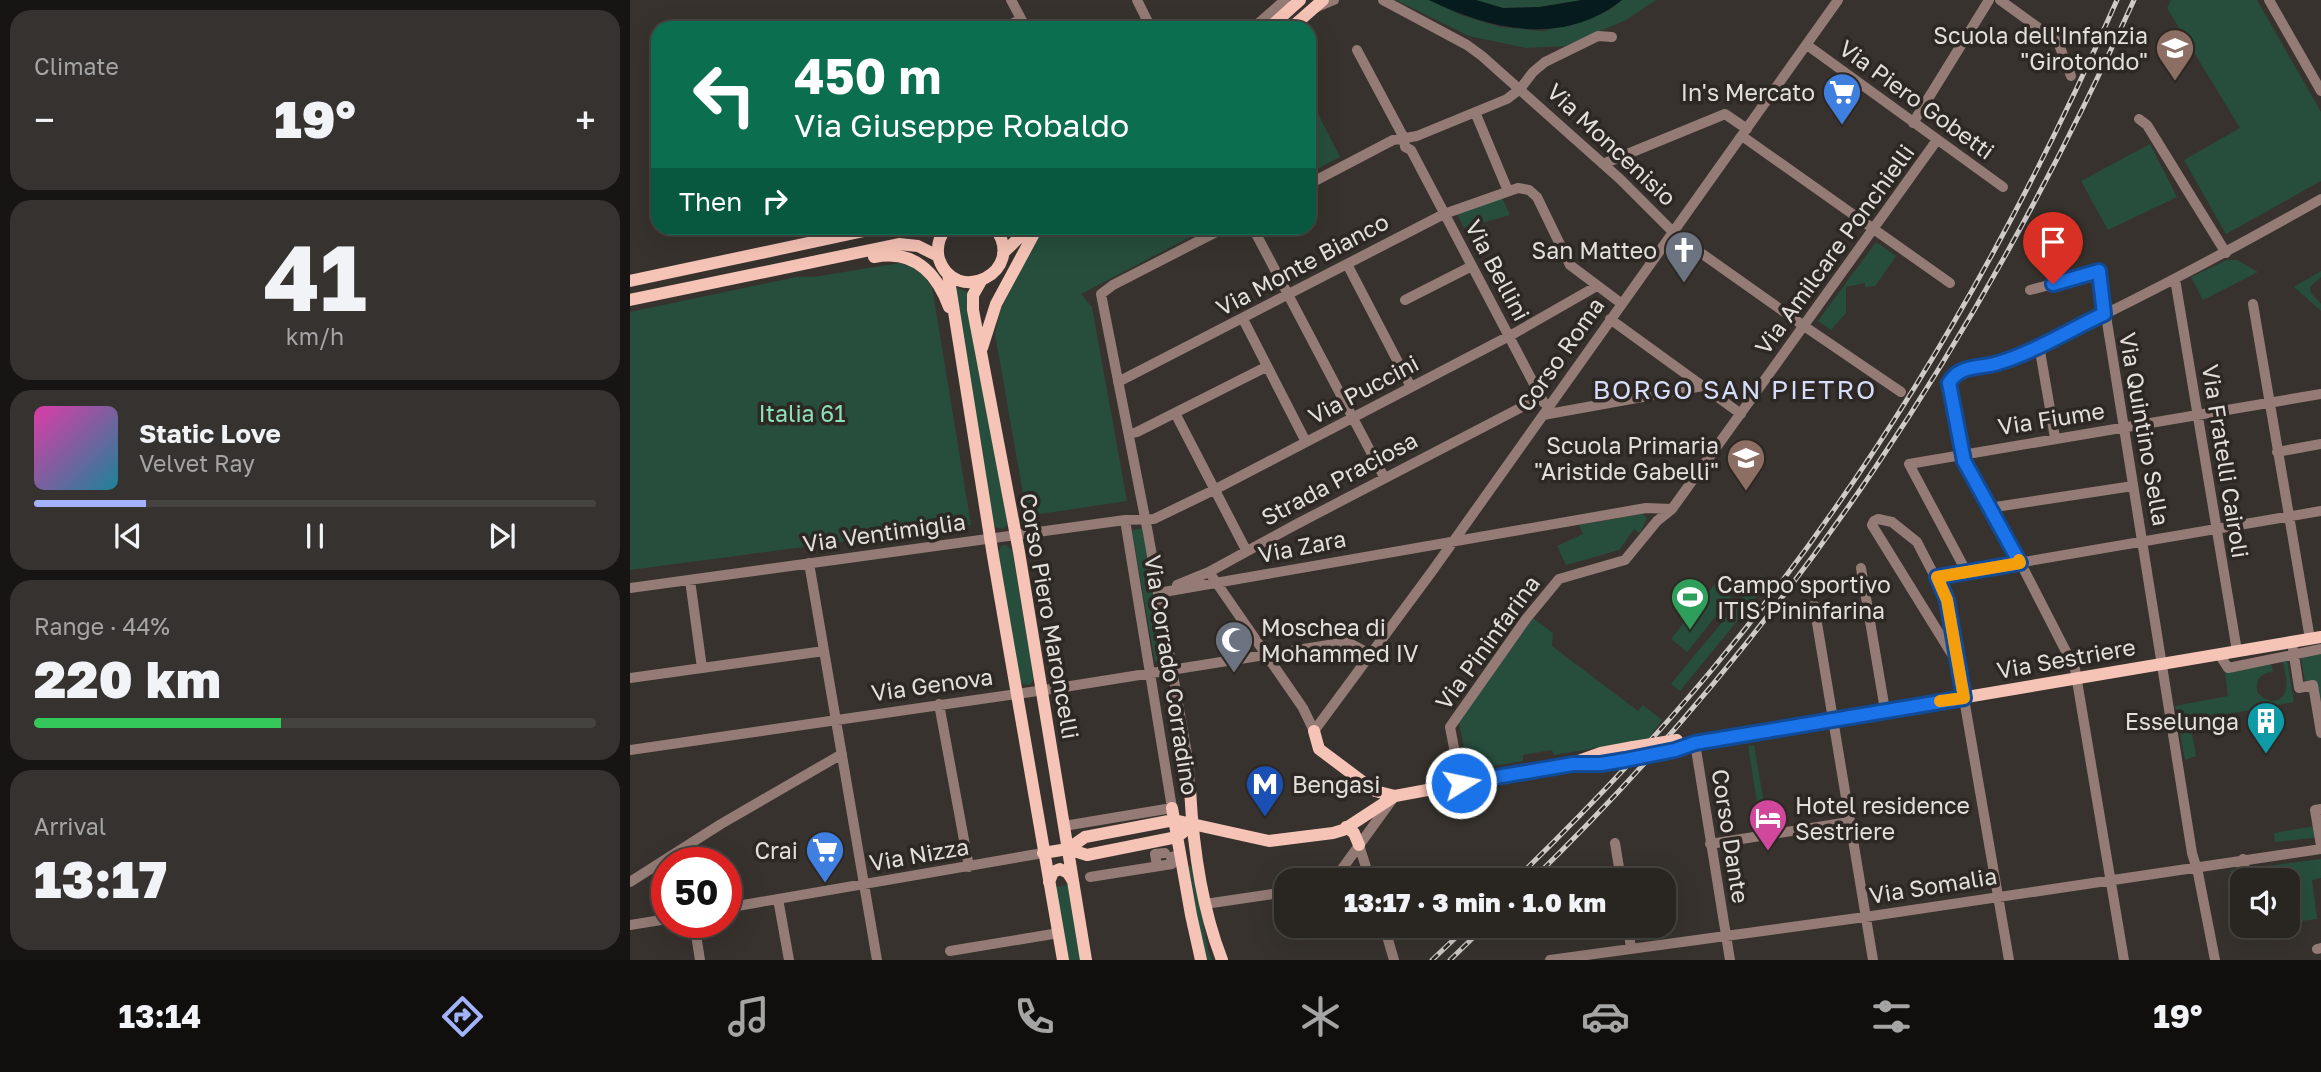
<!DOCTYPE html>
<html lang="en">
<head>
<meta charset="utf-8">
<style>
  body { margin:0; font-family:"Golos Text",sans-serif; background:#35322f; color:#f1f3f6; height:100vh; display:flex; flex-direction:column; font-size:26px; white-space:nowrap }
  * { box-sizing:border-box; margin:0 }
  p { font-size:23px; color:#a5a5a5 }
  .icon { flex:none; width:38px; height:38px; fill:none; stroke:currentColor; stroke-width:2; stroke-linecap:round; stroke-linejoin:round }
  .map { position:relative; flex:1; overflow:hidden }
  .side { display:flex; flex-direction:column; gap:10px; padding:10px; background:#171513; width:630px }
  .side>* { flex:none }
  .banner { position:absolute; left:21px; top:21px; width:665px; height:214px; border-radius:21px; box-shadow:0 7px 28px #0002,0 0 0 2px #454340; background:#0b6e4f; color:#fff; overflow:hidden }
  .controls { position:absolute; left:1600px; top:868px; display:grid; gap:14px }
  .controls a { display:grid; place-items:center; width:70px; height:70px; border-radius:14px; background:#292622; box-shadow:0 7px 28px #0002,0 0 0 2px #454340; font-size:35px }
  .speed { position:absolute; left:21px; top:847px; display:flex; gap:14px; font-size:35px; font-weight:700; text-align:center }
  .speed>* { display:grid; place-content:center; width:91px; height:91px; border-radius:50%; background:#292622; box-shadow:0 7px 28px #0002,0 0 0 2px #454340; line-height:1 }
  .speed .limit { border:10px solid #d22; background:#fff; color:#111 }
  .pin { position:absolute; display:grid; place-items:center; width:60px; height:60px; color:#fff; margin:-72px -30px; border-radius:50% 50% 50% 0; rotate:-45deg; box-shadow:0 0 7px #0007 }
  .pin .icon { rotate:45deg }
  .me { position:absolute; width:77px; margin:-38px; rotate:80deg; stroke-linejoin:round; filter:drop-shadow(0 0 5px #0008) }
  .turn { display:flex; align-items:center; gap:24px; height:147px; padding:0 28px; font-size:32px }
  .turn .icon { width:91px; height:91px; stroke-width:2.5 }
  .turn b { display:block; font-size:49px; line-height:60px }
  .then { display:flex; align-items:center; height:66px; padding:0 28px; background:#0003; gap:14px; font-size:26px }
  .big { font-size:52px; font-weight:800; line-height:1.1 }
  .side .tile { flex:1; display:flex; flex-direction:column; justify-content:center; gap:10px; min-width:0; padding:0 24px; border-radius:21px; background:#35322f }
  .side .dial { align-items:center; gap:0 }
  .dial b { font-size:91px; line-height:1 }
  .song { display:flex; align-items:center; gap:21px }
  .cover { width:84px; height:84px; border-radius:10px; background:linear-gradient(135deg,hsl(320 70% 55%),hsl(190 70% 35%)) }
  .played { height:7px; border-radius:4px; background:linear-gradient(90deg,#a3b2fd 20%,#454340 20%) }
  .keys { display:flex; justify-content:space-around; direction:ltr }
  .heat { display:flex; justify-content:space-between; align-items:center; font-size:38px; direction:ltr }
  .charge { height:10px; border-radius:5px; background:linear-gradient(90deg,#34c759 44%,#454340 0) }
  .trip { position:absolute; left:644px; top:868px; width:402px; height:70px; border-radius:21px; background:#292622; box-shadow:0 7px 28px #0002,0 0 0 2px #454340; font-weight:800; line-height:70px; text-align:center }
  .tabs { display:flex; height:112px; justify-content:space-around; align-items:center; background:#100f0e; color:#a5a5a5 }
  .tabs .icon { width:49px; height:49px }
  .tabs .active { color:#a3b2fd }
  .tabs b { font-size:32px; color:#f1f3f6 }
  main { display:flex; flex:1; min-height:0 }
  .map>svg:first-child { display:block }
</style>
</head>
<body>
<main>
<section class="side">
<div class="tile"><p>Climate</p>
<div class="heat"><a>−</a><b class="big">19°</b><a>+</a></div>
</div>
<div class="tile dial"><b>41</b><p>km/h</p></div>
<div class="tile">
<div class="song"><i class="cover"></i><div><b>Static Love</b><p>Velvet Ray</p></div></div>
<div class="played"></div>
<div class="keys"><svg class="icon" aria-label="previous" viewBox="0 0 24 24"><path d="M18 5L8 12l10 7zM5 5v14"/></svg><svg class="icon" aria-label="pause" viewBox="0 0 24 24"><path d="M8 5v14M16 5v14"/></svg><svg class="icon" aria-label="next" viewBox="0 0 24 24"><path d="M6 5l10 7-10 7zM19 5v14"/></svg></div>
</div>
<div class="tile"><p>Range · 44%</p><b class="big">220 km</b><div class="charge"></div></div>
<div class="tile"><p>Arrival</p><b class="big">13:17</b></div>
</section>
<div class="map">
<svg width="1691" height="960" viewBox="0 0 1691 960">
  <rect width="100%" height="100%" fill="#37322d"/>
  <!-- green -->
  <path fill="#274e3d" d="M 766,0 L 799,0 L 831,15 L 870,27 L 914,31 L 978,11 L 992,0 L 1026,0 L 996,20 L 935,46 L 896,48 L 839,36 Z
    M 846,0 L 952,0 L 909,7 L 873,8 Z
    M 1541,0 L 1627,0 L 1691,112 L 1691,181 L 1596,234 L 1554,160 L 1610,128 L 1537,8 Z
    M 679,96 L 710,157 L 683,171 L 679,164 Z
    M 1520,144 L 1547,197 L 1478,230 L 1451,181 Z
    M 872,198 L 880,215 L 834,228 L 827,214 Z
    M 411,228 L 577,228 L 451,294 L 462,307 L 497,501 L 397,516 L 365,334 L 370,311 Z
    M 1246,242 L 1266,256 L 1245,286 L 1235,287 L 1235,283 L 1216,287 L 1216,313 L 1201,330 L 1188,321 Z
    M 1597,260 L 1607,260 L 1628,272 L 1573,300 L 1561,277 Z
    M 270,263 L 289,270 L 302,287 L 341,525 L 0,570 L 0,312 L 166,277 L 183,277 Z
    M 1691,271 L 1691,277 L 1680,287 L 1681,293 L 1691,304 L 1691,311 L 1664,287 Z
    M 324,287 L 340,293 L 377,519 L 377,525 L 373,529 L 365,527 L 363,522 Z
    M 1012,514 L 1017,518 L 1010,533 L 1004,529 L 989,550 L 936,565 L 927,546 L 953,534 L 949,525 Z
    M 513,528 L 536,660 L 525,662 L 502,530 Z
    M 376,545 L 382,550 L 404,679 L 400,685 L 392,684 L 390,680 L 368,553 L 371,546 Z
    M 1131,575 L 1139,582 L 1050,691 L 1041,684 Z
    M 1085,584 L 1101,597 L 1057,652 L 1041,639 Z
    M 903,618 L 923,633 L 922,646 L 1008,711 L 1013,705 L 1032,720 L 1018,739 L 924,755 L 922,750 L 893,755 L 893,761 L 838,770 L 829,722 Z
    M 1691,653 L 1691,717 L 1685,682 L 1675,683 L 1671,657 Z
    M 1657,660 L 1664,702 L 1560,721 L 1566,756 L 1555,760 L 1545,706 L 1598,696 L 1595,673 L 1641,664 L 1643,671 C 1631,675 1626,677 1627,691 C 1634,703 1652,706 1656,689 C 1658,681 1654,670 1653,661 Z
    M 1124,745 L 1138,827 L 1131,828 L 1118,746 Z
    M 1691,825 L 1691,837 L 1645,842 L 1644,833 Z
    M 1691,859 L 1691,878 L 1682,880 L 1687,919 L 1657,923 L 1657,880 L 1612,880 L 1612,901 L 1600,871 Z
    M 562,866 L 578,950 L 582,960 L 576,960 L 573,951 L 558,867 Z
    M 438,885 L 451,960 L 437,960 L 425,887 Z"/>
  <!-- water -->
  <path fill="#051b1d" d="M 799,0 L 846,0 L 873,8 L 910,7 L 952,0 L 992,0 C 933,47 861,30 799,0 Z"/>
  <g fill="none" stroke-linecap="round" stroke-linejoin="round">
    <!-- minor -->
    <path stroke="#947b75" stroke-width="10" d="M 381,0 L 396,28
      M 507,0 L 521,28
      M 753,0 L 837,45 L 852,56 L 990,179 L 1047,236 L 1174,326 L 1271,392
      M 1370,0 L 1428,42 L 1441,76
      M 1639,0 L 1691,91
      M 687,7 L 704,0
      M 374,28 L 391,19
      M 623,28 L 655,0
      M 1177,45 L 1373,187
      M 727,50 L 774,138 L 775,147 L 781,150 L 914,403
      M 845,112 L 878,191
      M 1509,119 L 1517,125 L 1596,253
      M 1283,123 L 1359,0
      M 1112,136 L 1320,283
      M 973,164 L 1095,114 L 1117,129
      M 679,184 L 763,140 L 787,136 L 877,99 L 890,89 L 903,72 L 915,62 L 968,36 L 982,37
      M 623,228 L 754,477
      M 717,264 L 781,387
      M 1545,279 L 1607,651
      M 1400,290 L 1469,272 L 1562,853 L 1568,873 L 1585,960
      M 775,300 L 842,266
      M 1623,304 L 1680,639
      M 613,319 L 676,442
      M 980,319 L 1111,414
      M 1409,345 L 1425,438
      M 488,382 L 814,214 L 888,188 L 899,190 L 907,197 L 940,265 L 992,304
      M 545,413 L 616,550
      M 913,415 L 1073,386
      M 499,434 L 507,432 L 636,367
      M 1647,452 L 1691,444
      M 1359,508 L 1503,486
      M 179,563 L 247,960
      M 1231,568 L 1255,710
      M 1336,571 L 1279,464 L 1691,394
      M 579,572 L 673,708 L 684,731 L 803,570 L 1208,0
      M 1306,577 L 1691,511
      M 60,580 L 72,668
      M 547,585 L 579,572 L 665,525 L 909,398
      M 0,588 L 495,520 L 524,519 L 584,490 L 885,333 L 967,286
      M 528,593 L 1016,508 L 1042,509
      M 1184,605 L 1243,960
      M 1663,649 L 1669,688 L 1683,685 L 1691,733
      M 1589,654 L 1598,668 L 1691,649
      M 1328,664 L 1242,525 L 1244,521 L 1248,519 L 1262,522 L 1287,542 L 1317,600 L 1379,960
      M 0,678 L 194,651
      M 309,704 L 339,867
      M 1065,743 L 1100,960
      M 0,750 L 428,688 L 717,642 L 742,655
      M 831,784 L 820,727 L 896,619 L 929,579 L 995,560 L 1027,521 L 1042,509 L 1307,140
      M 560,789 L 559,765 L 518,533 L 471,294 L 483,285 L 594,228
      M 1691,809 L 1685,810 L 1691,846
      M 434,826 L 542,808 L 495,520
      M 985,843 L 991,880
      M 1080,844 L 1219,822
      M 729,845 L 740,880
      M 1613,859 L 1617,880
      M 527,866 L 525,854 L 535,853
      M 460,877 L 542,864 L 541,857 L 545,856
      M 704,880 L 764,797
      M 0,882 L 91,824 L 212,754
      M 148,899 L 159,960
      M 575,904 L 656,892
      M 96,908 L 413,853
      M 64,922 L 70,960
      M 0,925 L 37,919
      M 754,926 L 764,960
      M 998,926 L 1001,949
      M 1687,949 L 1691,948
      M 320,951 L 429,933
      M 920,960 L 1235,917 L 1691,849
      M 1494,960 L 1445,669 L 1387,556 L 1338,470 L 1332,454 L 1319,383 C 1330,363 1346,369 1366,364 C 1381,360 1396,352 1410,345 C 1506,301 1599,251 1691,199"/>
    <!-- major -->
    <path stroke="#f6c4b6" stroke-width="12" d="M 639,28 L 670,0
      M 661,28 L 693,0
      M 316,228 C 309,237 306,247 309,259 C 325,307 398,272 365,228
      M 373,253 L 399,228
      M 244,257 C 283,249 306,271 319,307
      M 318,274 L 363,556 L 433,960
      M 0,281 L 248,228
      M 351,281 L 343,295 L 343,310 L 389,552 L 456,960
      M 0,300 L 269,244 L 288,246 L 308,256
      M 352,348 L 366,304 L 407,228
      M 684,731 L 689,749 L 745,791 L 765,796 L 943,763 L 971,753 L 1003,747
      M 1045,750 L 1065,743 L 1691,637
      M 951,763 L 995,760
      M 560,789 C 563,846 571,906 592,960
      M 542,808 L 561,915 L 571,960
      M 716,827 L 724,833 L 729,845
      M 438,849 L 455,837 L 544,820 L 639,841 L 703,833 L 713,830 L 765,796
      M 413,853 L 438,849 L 457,855 L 547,837 L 562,825
      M 419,882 L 423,872 L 430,869 L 438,873 L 443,881"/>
    <!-- rail casing -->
    <g stroke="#cecac7" stroke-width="5">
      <path id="rail" d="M 885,880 C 953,814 1019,745 1080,672 C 1248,471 1382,239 1487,0
        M 902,880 C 1163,626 1354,330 1504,0
        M 802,960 L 838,926
        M 820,960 L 855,926"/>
    </g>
    <!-- rail -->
    <use href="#rail" stroke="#2d2823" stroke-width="2.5" stroke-dasharray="8" stroke-linecap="butt"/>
    <!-- major-bridge -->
    <path stroke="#f6c4b6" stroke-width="12" d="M 1003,747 L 1047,740
      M 995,760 L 1045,750"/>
  </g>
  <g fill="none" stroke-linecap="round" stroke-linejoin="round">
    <!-- route casing -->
    <g stroke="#114b97" stroke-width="18">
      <path id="route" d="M 831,783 L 943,764 L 971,764 L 995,760 L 1045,750 L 1065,743 L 1334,698 L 1317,600 L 1307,577 L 1390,563 L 1334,461 L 1319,383 C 1330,364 1349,369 1368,363 C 1405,352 1439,330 1474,314 L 1469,271 L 1423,284"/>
    </g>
    <!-- route -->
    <use href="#route" stroke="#1a73e8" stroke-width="12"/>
    <!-- slow -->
    <path stroke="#f59e0b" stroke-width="12" d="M 1310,701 L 1334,698 L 1317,600 L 1307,577 L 1390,563 L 1389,560"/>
  </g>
  <!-- icons -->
  <defs>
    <g id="school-pin" transform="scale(2.0125)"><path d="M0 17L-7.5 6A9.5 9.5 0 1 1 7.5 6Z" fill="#8d6e63" stroke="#2d2823"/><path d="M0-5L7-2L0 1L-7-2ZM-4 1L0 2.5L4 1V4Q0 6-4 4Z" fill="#fff"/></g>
    <g id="supermarket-pin" transform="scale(2.0125)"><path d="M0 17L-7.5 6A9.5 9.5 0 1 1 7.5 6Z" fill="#3f7fe0" stroke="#2d2823"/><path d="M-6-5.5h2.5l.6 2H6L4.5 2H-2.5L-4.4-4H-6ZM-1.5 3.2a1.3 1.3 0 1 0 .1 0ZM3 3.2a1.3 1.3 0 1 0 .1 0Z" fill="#fff"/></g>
    <g id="church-pin" transform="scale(2.0125)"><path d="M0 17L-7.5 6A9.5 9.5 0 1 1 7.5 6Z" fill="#6b7280" stroke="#2d2823"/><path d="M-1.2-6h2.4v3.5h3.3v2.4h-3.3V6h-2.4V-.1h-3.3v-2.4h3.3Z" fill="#fff"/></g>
    <g id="stadium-pin" transform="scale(2.0125)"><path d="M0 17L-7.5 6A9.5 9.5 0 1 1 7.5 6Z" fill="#2e9e5b" stroke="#2d2823"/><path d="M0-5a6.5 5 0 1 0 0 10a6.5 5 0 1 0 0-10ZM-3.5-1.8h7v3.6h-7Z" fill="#fff"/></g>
    <g id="mosque-pin" transform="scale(2.0125)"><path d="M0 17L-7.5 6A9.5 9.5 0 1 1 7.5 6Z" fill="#6b7280" stroke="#2d2823"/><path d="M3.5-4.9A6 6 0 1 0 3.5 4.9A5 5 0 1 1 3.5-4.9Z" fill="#fff"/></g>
    <g id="building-pin" transform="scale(2.0125)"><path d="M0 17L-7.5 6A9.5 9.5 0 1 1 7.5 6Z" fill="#0f9aa8" stroke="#2d2823"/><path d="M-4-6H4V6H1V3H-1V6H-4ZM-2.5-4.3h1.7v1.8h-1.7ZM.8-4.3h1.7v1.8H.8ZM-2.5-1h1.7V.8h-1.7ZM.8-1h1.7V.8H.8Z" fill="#fff"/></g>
    <g id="metro-pin" transform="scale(2.0125)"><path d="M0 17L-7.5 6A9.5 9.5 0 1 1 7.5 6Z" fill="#1a4fb4" stroke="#2d2823"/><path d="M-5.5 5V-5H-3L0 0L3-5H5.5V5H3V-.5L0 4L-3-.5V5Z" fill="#fff"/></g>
    <g id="hotel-pin" transform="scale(2.0125)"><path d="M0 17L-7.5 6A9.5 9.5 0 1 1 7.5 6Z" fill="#d1479c" stroke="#2d2823"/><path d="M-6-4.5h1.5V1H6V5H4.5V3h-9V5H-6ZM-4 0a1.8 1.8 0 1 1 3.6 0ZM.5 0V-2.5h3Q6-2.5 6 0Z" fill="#fff"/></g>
  </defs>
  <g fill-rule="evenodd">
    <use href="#school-pin" x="1545" y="48"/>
    <use href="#supermarket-pin" x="1212" y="92"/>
    <use href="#church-pin" x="1054" y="250"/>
    <use href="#school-pin" x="1116" y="458"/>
    <use href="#stadium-pin" x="1060" y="597"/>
    <use href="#mosque-pin" x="604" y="640"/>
    <use href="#building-pin" x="1636" y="721"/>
    <use href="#metro-pin" x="635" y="784"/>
    <use href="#hotel-pin" x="1138" y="818"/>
    <use href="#supermarket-pin" x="195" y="850"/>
  </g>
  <g text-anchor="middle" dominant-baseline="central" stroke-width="7" stroke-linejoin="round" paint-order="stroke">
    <!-- poi labels -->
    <g font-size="23" fill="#e2dfdc" stroke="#2d2823" text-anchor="end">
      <text x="1518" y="35">Scuola dell'Infanzia<tspan x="1518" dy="26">"Girotondo"</tspan></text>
      <text x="1185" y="92">In's Mercato</text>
      <text x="1027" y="250">San Matteo</text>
      <text x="1089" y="445">Scuola Primaria<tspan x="1089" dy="26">"Aristide Gabelli"</tspan></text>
      <text x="1087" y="584" text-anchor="start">Campo sportivo<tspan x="1087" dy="26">ITIS Pininfarina</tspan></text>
      <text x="631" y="627" text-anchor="start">Moschea di<tspan x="631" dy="26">Mohammed IV</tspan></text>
      <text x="1609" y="721">Esselunga</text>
      <text x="662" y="784" text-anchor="start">Bengasi</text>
      <text x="1165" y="805" text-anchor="start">Hotel residence<tspan x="1165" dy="26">Sestriere</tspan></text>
      <text x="168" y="850">Crai</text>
    </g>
    <!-- street labels -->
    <g font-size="23" fill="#e2dfdc" stroke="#2d2823">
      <text transform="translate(1287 99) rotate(36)">Via Piero Gobetti</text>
      <text transform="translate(982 144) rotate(43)">Via Moncenisio</text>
      <text transform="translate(1204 249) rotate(-54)">Via Amilcare Ponchielli</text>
      <text transform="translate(672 264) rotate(-28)">Via Monte Bianco</text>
      <text transform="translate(868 270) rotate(62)">Via Bellini</text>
      <text transform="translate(930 354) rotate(-55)">Corso Roma</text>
      <text transform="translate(733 389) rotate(-28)">Via Puccini</text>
      <text transform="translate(1421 418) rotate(-9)">Via Fiume</text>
      <text transform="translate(1515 429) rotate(80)">Via Quintino Sella</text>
      <text transform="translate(1596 461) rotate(81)">Via Fratelli Cairoli</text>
      <text transform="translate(709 478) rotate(-28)">Strada Praciosa</text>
      <text transform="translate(254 532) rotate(-8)">Via Ventimiglia</text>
      <text transform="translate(672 546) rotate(-11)">Via Zara</text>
      <text transform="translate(420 616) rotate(80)">Corso Piero Maroncelli</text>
      <text transform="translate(857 642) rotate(-54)">Via Pininfarina</text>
      <text transform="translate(1436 658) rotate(-10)">Via Sestriere</text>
      <text transform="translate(542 675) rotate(81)">Via Corrado Corradino</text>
      <text transform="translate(302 684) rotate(-8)">Via Genova</text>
      <text transform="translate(1101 836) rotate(81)">Corso Dante</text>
      <text transform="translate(289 854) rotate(-10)">Via Nizza</text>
      <text transform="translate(1303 885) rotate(-9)">Via Somalia</text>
    </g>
    <!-- park labels -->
    <g font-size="23" fill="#8ce2ba" stroke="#2d2823">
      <text x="172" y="413">Italia 61</text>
    </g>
    <!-- quarter labels -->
    <g font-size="26" letter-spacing="2" fill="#d6ddfa" stroke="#2d2823">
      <text x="1105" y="389">BORGO SAN PIETRO</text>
    </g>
  </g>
</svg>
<div class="controls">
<a><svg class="icon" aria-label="sound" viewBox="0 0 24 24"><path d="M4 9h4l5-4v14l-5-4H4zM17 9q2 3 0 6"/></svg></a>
</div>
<div class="speed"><div class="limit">50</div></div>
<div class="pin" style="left:1423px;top:284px;background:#d93025"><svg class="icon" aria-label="arrive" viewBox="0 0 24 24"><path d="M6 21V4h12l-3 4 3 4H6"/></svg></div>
<svg class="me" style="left:831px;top:783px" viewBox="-20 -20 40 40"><circle r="17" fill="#1a73e8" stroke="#fff" stroke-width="3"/><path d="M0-11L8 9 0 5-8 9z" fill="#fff"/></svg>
<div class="trip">13:17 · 3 min · 1.0 km</div>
<div class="banner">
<div class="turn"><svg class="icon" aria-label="left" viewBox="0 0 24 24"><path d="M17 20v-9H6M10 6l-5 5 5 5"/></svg><div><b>450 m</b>Via Giuseppe Robaldo</div></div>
<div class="then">Then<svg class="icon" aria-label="right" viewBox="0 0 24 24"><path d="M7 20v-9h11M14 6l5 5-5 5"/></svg></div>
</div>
</div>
</main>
<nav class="tabs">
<b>13:14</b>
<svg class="icon active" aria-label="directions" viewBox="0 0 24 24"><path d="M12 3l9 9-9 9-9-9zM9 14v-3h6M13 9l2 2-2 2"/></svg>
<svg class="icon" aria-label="music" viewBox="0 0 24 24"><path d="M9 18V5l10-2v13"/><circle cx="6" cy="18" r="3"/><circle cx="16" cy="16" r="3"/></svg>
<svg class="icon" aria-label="phone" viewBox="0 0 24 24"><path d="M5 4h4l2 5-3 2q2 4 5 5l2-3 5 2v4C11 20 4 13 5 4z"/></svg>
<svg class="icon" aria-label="climate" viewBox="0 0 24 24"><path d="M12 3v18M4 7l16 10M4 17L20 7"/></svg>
<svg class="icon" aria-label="car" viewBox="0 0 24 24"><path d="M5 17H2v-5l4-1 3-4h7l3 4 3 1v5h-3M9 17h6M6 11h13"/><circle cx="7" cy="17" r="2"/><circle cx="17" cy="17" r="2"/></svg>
<svg class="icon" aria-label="filters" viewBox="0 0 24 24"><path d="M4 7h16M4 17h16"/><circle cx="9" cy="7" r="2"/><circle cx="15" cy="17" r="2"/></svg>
<b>19°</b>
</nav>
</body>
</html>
